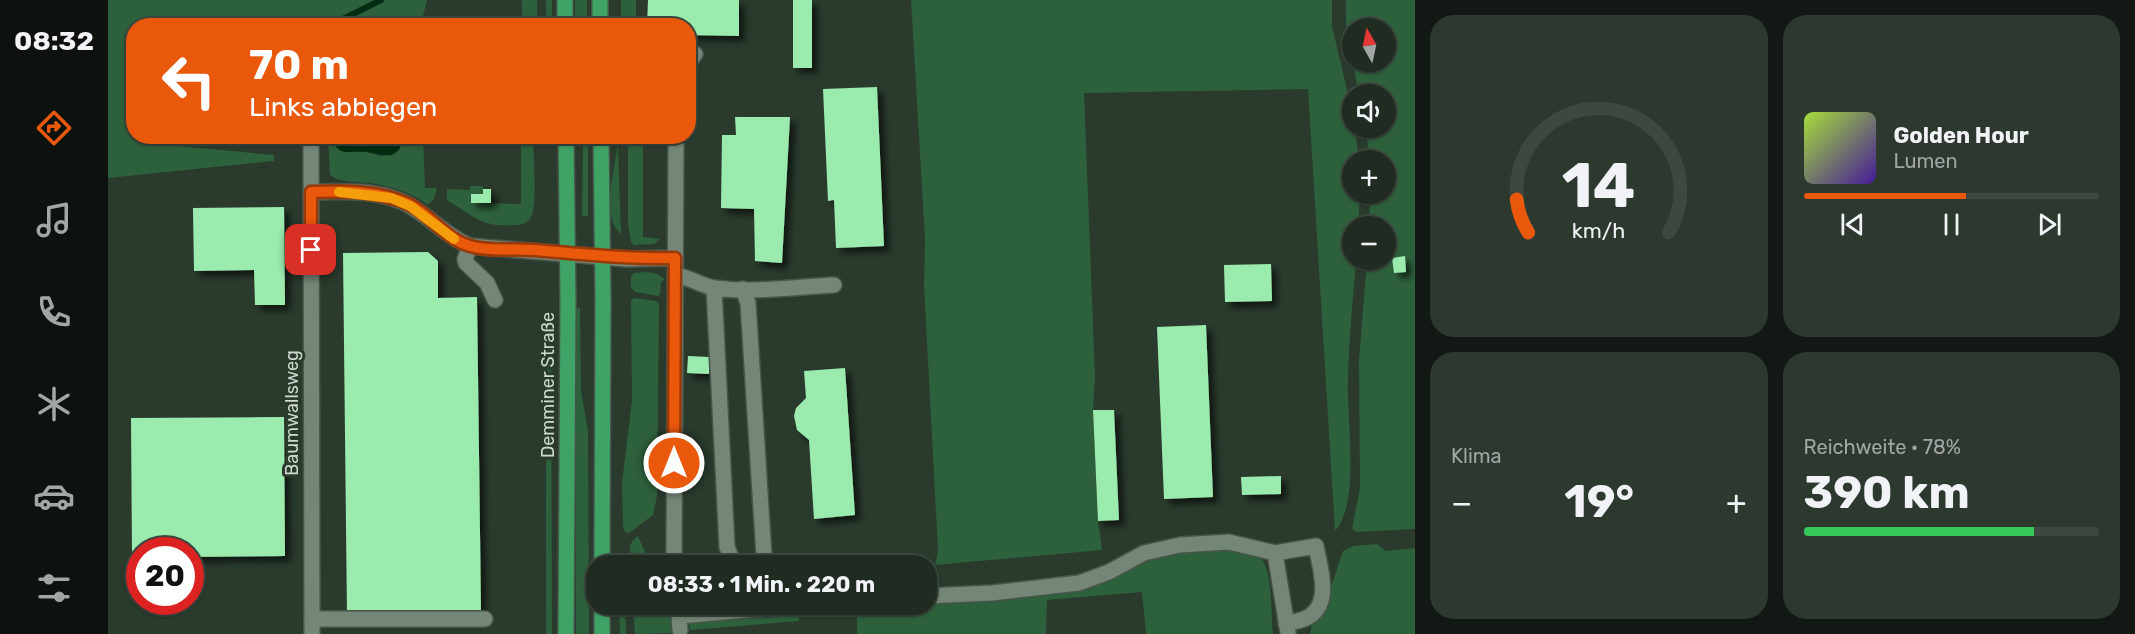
<!DOCTYPE html>
<html lang="de">
<head>
<meta charset="utf-8">
<style>
  body { margin:0; font-family:Rubik,sans-serif; background:#2d382f; color:#f1f3f6; height:100vh; display:flex; flex-direction:column; font-size:22px; white-space:nowrap }
  * { box-sizing:border-box; margin:0 }
  p { font-size:20px; color:#a2a7a5 }
  .icon { flex:none; width:33px; height:33px; fill:none; stroke:currentColor; stroke-width:2; stroke-linecap:round; stroke-linejoin:round }
  .map { position:relative; flex:1; overflow:hidden }
  .side { display:flex; flex-direction:column; gap:15px; padding:15px; background:#121813; width:720px }
  .side>* { flex:none }
  .banner { position:absolute; left:18px; top:18px; width:570px; height:126px; border-radius:24px; box-shadow:0 2px 4px #0004,0 0 0 2px #3d4840; background:#ea580c; color:#fff; overflow:hidden }
  .needle { width:39px; rotate:351deg }
  .buttons { position:absolute; left:1234px; top:18px; display:grid; gap:12px }
  .buttons a { display:grid; place-items:center; width:54px; height:54px; border-radius:50%; background:#202c22; box-shadow:0 2px 4px #0004,0 0 0 2px #3d4840; font-size:30px }
  .speed { position:absolute; left:18px; top:537px; display:flex; gap:12px; font-size:30px; font-weight:700; text-align:center }
  .speed>* { display:grid; place-content:center; width:78px; height:78px; border-radius:50%; background:#202c22; box-shadow:0 2px 4px #0004,0 0 0 2px #3d4840; line-height:1 }
  .speed .limit { border:9px solid #d22; background:#fff; color:#111 }
  .pin { position:absolute; display:grid; place-items:center; width:51px; height:51px; color:#fff; margin:-26px; border-radius:12px; box-shadow:0 3px 9px #0006 }
  .me { position:absolute; width:66px; margin:-33px; rotate:0deg; stroke-linejoin:round; filter:drop-shadow(0 0 4px #0008) }
  .turn { display:flex; align-items:center; gap:21px; height:126px; padding:0 24px; font-size:27px }
  .turn .icon { width:78px; height:78px; stroke-width:2.5 }
  .turn b { display:block; font-size:42px; line-height:51px }
  .big { font-size:45px; font-weight:700; line-height:1.1 }
  .side .widget { flex:1; display:flex; flex-direction:column; justify-content:center; gap:9px; min-width:0; padding:0 21px; border-radius:24px; background:#2d382f }
  .side .dial { align-items:center; gap:0 }
  .dial svg { height:156px; overflow:visible; fill:none; stroke:#3d4840; stroke-width:7; stroke-linecap:round; text-anchor:middle }
  .dial text { fill:#f1f3f6; stroke:none }
  .song { display:flex; align-items:center; gap:18px }
  .cover { width:72px; height:72px; border-radius:9px; background:linear-gradient(135deg,hsl(80 70% 55%),hsl(260 70% 35%)) }
  .played { height:6px; border-radius:3px; background:linear-gradient(90deg,#ea580c 55%,#3d4840 55%) }
  .keys { display:flex; justify-content:space-around; direction:ltr }
  .heat { display:flex; justify-content:space-between; align-items:center; font-size:33px; direction:ltr }
  .charge { height:9px; border-radius:4px; background:linear-gradient(90deg,#34c759 78%,#3d4840 0) }
  .side .tiles { flex:1; display:grid; gap:15px; grid-template-columns:repeat(2,1fr) }
  .trip { position:absolute; left:478px; top:555px; width:351px; height:60px; border-radius:24px; background:#202c22; box-shadow:0 2px 4px #0004,0 0 0 2px #3d4840; font-weight:700; line-height:60px; text-align:center }
  main { display:flex; flex:1; min-height:0 }
  .tabs { display:flex; flex-direction:column; width:108px; justify-content:space-around; align-items:center; background:#0d120e; color:#a2a7a5 }
  .tabs .icon { width:42px; height:42px }
  .tabs .selected { color:#ea580c }
  .tabs b { font-size:27px; color:#f1f3f6 }
  .map>svg:first-child { display:block }
</style>
</head>
<body>
<main>
<nav class="tabs">
<b>08:32</b>
<svg class="icon selected" aria-label="directions" viewBox="0 0 24 24"><path d="M12 3l9 9-9 9-9-9zM9 14v-3h6M13 9l2 2-2 2"/></svg>
<svg class="icon" aria-label="music" viewBox="0 0 24 24"><path d="M9 18V5l10-2v13"/><circle cx="6" cy="18" r="3"/><circle cx="16" cy="16" r="3"/></svg>
<svg class="icon" aria-label="phone" viewBox="0 0 24 24"><path d="M5 4h4l2 5-3 2q2 4 5 5l2-3 5 2v4C11 20 4 13 5 4z"/></svg>
<svg class="icon" aria-label="climate" viewBox="0 0 24 24"><path d="M12 3v18M4 7l16 10M4 17L20 7"/></svg>
<svg class="icon" aria-label="car" viewBox="0 0 24 24"><path d="M5 17H2v-5l4-1 3-4h7l3 4 3 1v5h-3M9 17h6M6 11h13"/><circle cx="7" cy="17" r="2"/><circle cx="17" cy="17" r="2"/></svg>
<svg class="icon" aria-label="filters" viewBox="0 0 24 24"><path d="M4 7h16M4 17h16"/><circle cx="9" cy="7" r="2"/><circle cx="15" cy="17" r="2"/></svg>
</nav>
<div class="map">
<svg width="1307" height="634" viewBox="0 0 1307 634">
  <defs>
    <filter id="shadow"><feDropShadow dx="5.5" dy="5.5" stdDeviation="3" flood-color="#0009"/></filter>
  </defs>
  <rect width="100%" height="100%" fill="#2a3a2d"/>
  <!-- green -->
  <path fill="#2d613b" fill-rule="evenodd" d="M 0,0 L 319,0 L 313,25 L 26,26 L 26,136 L 68,137 L 70,146 L 166,155 L 166,161 L 0,178 Z
    M 414,0 L 429,0 L 429,25 L 414,25 Z
    M 438,0 L 444,0 L 444,25 L 438,25 Z
    M 467,0 L 479,0 L 479,25 L 467,25 Z
    M 513,0 L 528,0 L 528,25 L 513,25 Z
    M 803,0 L 1224,0 L 1224,26 L 1245,115 L 1251,160 L 1245,160 L 1245,194 L 1252,194 L 1250,226 L 1245,226 L 1245,260 L 1248,260 C 1245,299 1241,339 1240,379 C 1238,417 1253,502 1227,531 L 1200,89 L 976,93 L 987,377 L 985,410 L 990,521 L 994,550 L 827,565 L 830,551 L 816,285 L 817,239 Z
    M 1238,0 L 1307,0 L 1307,529 L 1249,532 L 1244,529 L 1252,488 L 1251,360 L 1259,260 L 1278,260 L 1278,226 L 1261,226 L 1262,194 L 1278,194 L 1278,160 L 1261,160 L 1258,128 L 1278,128 L 1278,94 L 1251,94 L 1238,29 ZM 1245,28 L 1278,28 L 1278,62 L 1245,62 Z
    M 220,137 L 225,137 L 225,139 L 242,152 L 258,152 L 274,156 L 296,140 L 296,137 L 315,137 L 317,188 L 329,188 L 326,199 L 320,205 C 304,193 288,188 268,184 C 253,181 234,184 222,175 Z
    M 413,137 L 425,137 C 425,153 430,204 423,217 C 420,223 414,225 407,225 C 374,228 365,216 339,200 L 339,189 L 362,190 L 362,186 L 375,186 L 375,194 L 363,194 L 364,203 L 413,204 Z
    M 475,137 L 480,137 L 480,216 L 474,216 Z
    M 520,137 L 535,137 L 535,237 L 552,239 L 546,244 L 526,245 L 523,242 L 520,223 Z
    M 510,145 L 513,234 C 493,219 506,168 510,145 Z
    M 538,272 L 547,273 L 557,279 L 553,282 L 552,294 L 550,296 L 527,292 L 523,288 L 523,277 L 526,273 Z
    M 527,298 L 548,301 L 551,304 L 549,496 L 545,515 L 521,533 L 517,532 L 515,526 L 514,483 L 524,400 L 523,300 Z
    M 467,308 L 472,308 L 473,391 L 480,431 L 481,634 L 468,634 Z
    M 443,312 L 444,634 L 438,634 L 438,317 Z
    M 530,536 L 540,559 L 553,553 L 559,557 L 559,565 L 524,565 C 523,553 518,543 530,536 Z
    M 1269,544 L 1277,551 L 1307,548 L 1307,634 L 1202,634 L 1204,623 L 1213,617 L 1235,551 L 1245,546 Z
    M 1105,547 C 1118,548 1136,548 1147,553 C 1167,564 1162,614 1165,634 L 1038,634 L 1034,592 L 939,600 L 938,634 L 749,634 L 749,605 L 819,604 L 819,601 L 938,592 L 1037,558 Z
    M 511,605 L 517,605 L 518,634 L 512,634 Z
    M 525,605 L 563,605 L 565,633 L 527,634 Z
    M 700,610 L 708,610 L 710,616 L 691,617 L 691,621 L 582,630 L 581,622 L 611,618 L 641,619 L 685,616 Z"/>
  <!-- water -->
  <path fill="#022d11" d="M 225,137 L 225,136 L 296,137 C 290,161 279,156 259,152 C 243,149 229,160 225,137 Z"/>
  <g fill="none" stroke-linecap="round" stroke-linejoin="round">
    <!-- stream -->
    <path stroke="#022d11" stroke-width="6" d="M 221,26 L 273,0"/>
  </g>
  <!-- building -->
  <path fill="#9cebae" filter="url(#shadow)" d="M 540,0 L 631,0 L 631,36 L 580,35 L 580,26 L 539,26 Z
    M 685,0 L 704,0 L 704,68 L 685,68 Z
    M 769,87 L 776,246 L 728,248 L 726,200 L 720,201 L 715,89 Z
    M 627,117 L 682,117 L 674,263 L 647,261 L 646,209 L 613,208 L 614,135 L 628,135 Z
    M 375,189 L 383,189 L 383,203 L 363,203 L 363,194 L 375,194 Z
    M 176,207 L 177,305 L 147,305 L 146,270 L 86,271 L 85,208 Z
    M 320,252 L 330,261 L 330,298 L 369,297 L 373,612 L 239,614 L 235,253 Z
    M 1297,256 L 1298,272 L 1286,273 L 1284,258 Z
    M 1163,264 L 1164,301 L 1117,302 L 1116,265 Z
    M 1098,325 L 1105,497 L 1056,499 L 1049,327 Z
    M 580,356 L 601,357 L 601,374 L 579,373 Z
    M 737,368 L 747,515 L 706,519 L 701,440 L 689,430 L 686,416 L 688,408 L 698,398 L 696,371 Z
    M 985,410 L 1006,410 L 1011,520 L 990,521 Z
    M 176,417 L 177,556 L 82,557 L 82,550 L 32,550 L 32,557 L 24,557 L 23,418 Z
    M 1173,476 L 1173,494 L 1134,495 L 1133,477 Z"/>
  <g fill="none" stroke-linecap="round" stroke-linejoin="round">
    <!-- minor casing -->
    <g stroke="#47544a" stroke-width="18">
      <path id="minor" d="M 580,64 L 587,54
        M 203,136 L 204,634
        M 203,192 C 235,191 276,189 304,207 C 324,219 340,237 362,246 L 519,259 L 567,258
        M 362,246 L 357,259 L 358,263 L 379,283 L 387,300
        M 567,275 C 582,277 593,286 607,288 C 645,293 688,287 726,285
        M 606,288 L 619,547 L 625,562 L 630,566
        M 635,289 L 640,303 L 656,556 L 653,563 L 647,566
        M 1167,553 L 1180,633
        M 653,563 L 673,566
        M 566,566 L 568,136
        M 819,596 L 884,593 L 971,583 L 1001,572 L 1036,553 L 1072,545 L 1121,542 L 1167,553 L 1208,546 C 1212,568 1226,607 1196,619 C 1191,621 1184,622 1178,624
        M 570,604 L 572,630
        M 571,616 L 705,604
        M 204,619 L 377,619"/>
    </g>
    <!-- major casing -->
    <g stroke="#47544a" stroke-width="18">
      <path id="major" d="M 457,0 L 457,26
        M 492,0 L 492,26
        M 493,136 L 495,300 L 494,566
        M 458,634 L 460,300 L 458,136
        M 494,634 L 494,604"/>
    </g>
    <!-- minor -->
    <use href="#minor" stroke="#748677" stroke-width="15"/>
    <!-- major -->
    <use href="#major" stroke="#40a366" stroke-width="15"/>
  </g>
  <g fill="none" stroke-linecap="round" stroke-linejoin="round">
    <!-- route casing -->
    <g stroke="#983908" stroke-width="15">
      <path id="route" d="M 203,250 L 203,192 C 235,191 272,190 302,205 C 323,216 338,239 362,246 C 382,252 405,248 426,250 C 473,254 520,259 567,258 L 566,463"/>
    </g>
    <!-- route -->
    <use href="#route" stroke="#ea580c" stroke-width="10"/>
    <!-- slow -->
    <path stroke="#f59e0b" stroke-width="10" d="M 231,192 L 283,198 L 302,206 L 346,239"/>
  </g>
  <g text-anchor="middle" dominant-baseline="central" stroke-width="6" stroke-linejoin="round" paint-order="stroke">
    <!-- street labels -->
    <g font-size="18" fill="#ced8cf" stroke="#2a3a2d">
      <text transform="translate(440 385) rotate(-90)">Demminer Straße</text>
      <text transform="translate(184 413) rotate(-90)">Baumwallsweg</text>
    </g>
  </g>
</svg>
<div class="buttons">
<a><svg class="needle" viewBox="-14 -14 28 28"><path d="M0-13l5 13h-10z" fill="#e53935"/><path d="M0 13l5-13h-10z" fill="#a2a7a5"/></svg></a>
<a><svg class="icon" aria-label="sound" viewBox="0 0 24 24"><path d="M4 9h4l5-4v14l-5-4H4zM17 9q2 3 0 6"/></svg></a>
<a>+</a>
<a>−</a>
</div>
<div class="speed"><div class="limit">20</div></div>
<div class="pin" style="left:203px;top:250px;background:#d93025"><svg class="icon" aria-label="arrive" viewBox="0 0 24 24"><path d="M6 21V4h12l-3 4 3 4H6"/></svg></div>
<svg class="me" style="left:566px;top:463px" viewBox="-20 -20 40 40"><circle r="17" fill="#ea580c" stroke="#fff" stroke-width="3"/><path d="M0-11L8 9 0 5-8 9z" fill="#fff"/></svg>
<div class="trip">08:33 · 1 Min. · 220 m</div>
<div class="banner">
<div class="turn"><svg class="icon" aria-label="left" viewBox="0 0 24 24"><path d="M17 20v-9H6M10 6l-5 5 5 5"/></svg><div><b>70 m</b>Links abbiegen</div></div>
</div>
</div>
<section class="side">
<div class="tiles">
<div class="widget dial"><svg viewBox="0 0 100 80">
<path d="M14 69A42 42 0 1 1 86 69"/>
<path d="M14 69A42 42 0 0 1 8 52" stroke="#ea580c"/>
<text x="50" y="56" font-size="32" font-weight="700">14</text>
<text x="50" y="72" font-size="11">km/h</text>
</svg></div>
<div class="widget">
<div class="song"><i class="cover"></i><div><b>Golden Hour</b><p>Lumen</p></div></div>
<div class="played"></div>
<div class="keys"><svg class="icon" aria-label="previous" viewBox="0 0 24 24"><path d="M18 5L8 12l10 7zM5 5v14"/></svg><svg class="icon" aria-label="pause" viewBox="0 0 24 24"><path d="M8 5v14M16 5v14"/></svg><svg class="icon" aria-label="next" viewBox="0 0 24 24"><path d="M6 5l10 7-10 7zM19 5v14"/></svg></div>
</div>
<div class="widget"><p>Klima</p>
<div class="heat"><a>−</a><b class="big">19°</b><a>+</a></div>
</div>
<div class="widget"><p>Reichweite · 78%</p><b class="big">390 km</b><div class="charge"></div></div>
</div>
</section>
</main>
</body>
</html>
